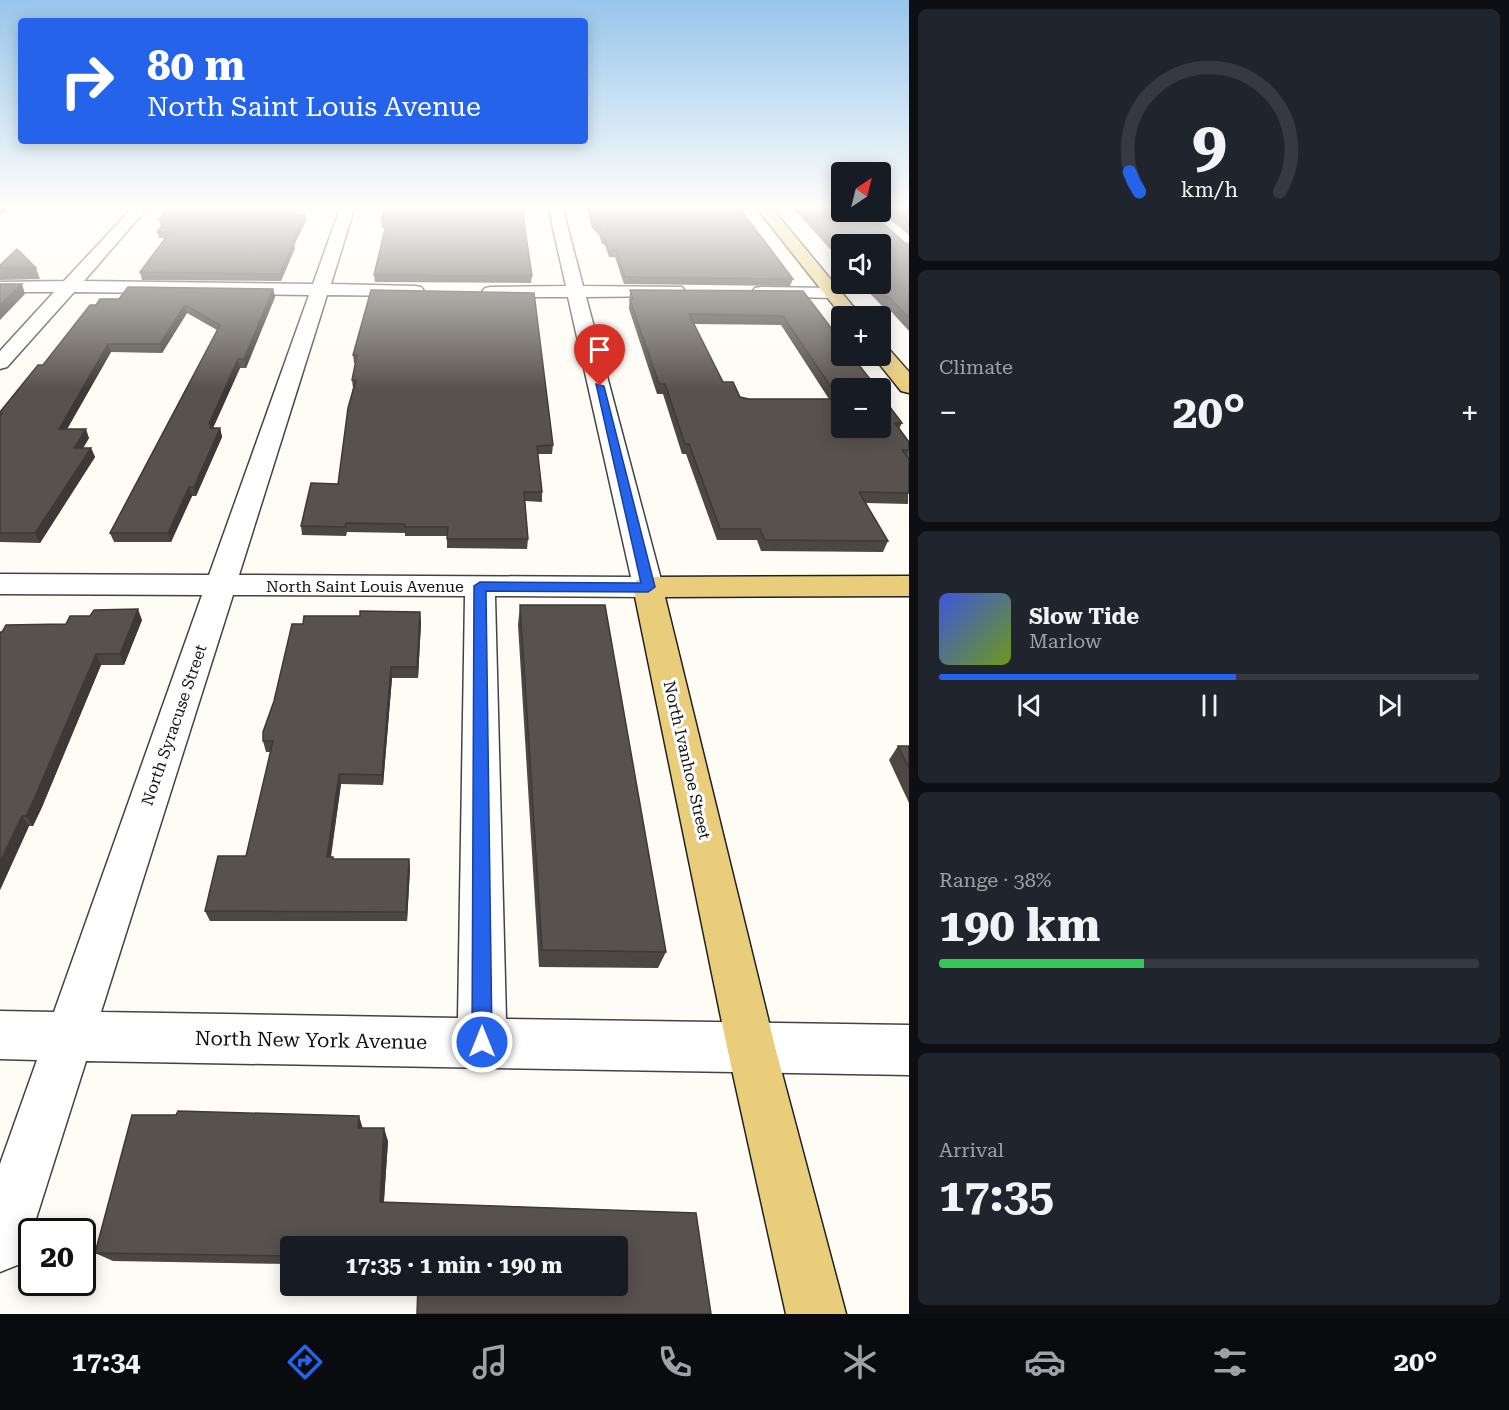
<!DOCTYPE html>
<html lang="en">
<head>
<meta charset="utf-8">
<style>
  body { margin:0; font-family:"Roboto Serif",serif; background:#20242c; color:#f1f3f6; height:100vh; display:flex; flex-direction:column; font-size:22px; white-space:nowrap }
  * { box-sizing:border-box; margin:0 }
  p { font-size:20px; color:#9ea1a6 }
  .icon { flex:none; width:33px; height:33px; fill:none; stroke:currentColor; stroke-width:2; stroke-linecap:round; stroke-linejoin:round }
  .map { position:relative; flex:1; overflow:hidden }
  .side { display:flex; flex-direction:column; gap:9px; padding:9px; background:#0d0f14; width:600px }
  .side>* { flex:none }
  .hud { position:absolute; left:18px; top:18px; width:570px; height:126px; border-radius:6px; box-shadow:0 3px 15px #0003; background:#2563eb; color:#fff; overflow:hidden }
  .needle { width:39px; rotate:35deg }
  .fabs { position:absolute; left:831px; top:162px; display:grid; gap:12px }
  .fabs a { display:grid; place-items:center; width:60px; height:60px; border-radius:6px; background:#171b24; box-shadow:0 3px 15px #0003; font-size:30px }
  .speed { position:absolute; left:18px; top:1218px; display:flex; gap:12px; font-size:30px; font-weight:700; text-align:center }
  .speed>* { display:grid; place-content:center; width:78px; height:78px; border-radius:50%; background:#171b24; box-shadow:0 3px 15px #0003; line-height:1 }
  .speed .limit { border:3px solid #111; border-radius:9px; background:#fff; color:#111 }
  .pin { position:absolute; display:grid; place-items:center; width:51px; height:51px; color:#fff; margin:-62px -26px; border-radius:50% 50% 50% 0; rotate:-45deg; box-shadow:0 0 6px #0007 }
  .pin .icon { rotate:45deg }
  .me { position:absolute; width:66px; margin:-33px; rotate:0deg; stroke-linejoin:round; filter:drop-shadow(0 0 4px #0008) }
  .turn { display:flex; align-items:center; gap:21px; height:126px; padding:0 30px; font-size:27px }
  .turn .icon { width:78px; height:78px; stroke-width:2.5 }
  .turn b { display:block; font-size:42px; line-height:51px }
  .big { font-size:45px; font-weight:700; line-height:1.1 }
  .side .widget { flex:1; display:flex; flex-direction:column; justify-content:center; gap:9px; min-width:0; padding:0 21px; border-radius:9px; background:#20242c }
  .side .dial { align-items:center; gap:0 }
  .dial svg { height:156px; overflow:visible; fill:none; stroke:#363941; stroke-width:7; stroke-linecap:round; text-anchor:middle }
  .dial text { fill:#f1f3f6; stroke:none }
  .song { display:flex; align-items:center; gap:18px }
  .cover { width:72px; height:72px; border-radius:9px; background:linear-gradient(135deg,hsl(230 70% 55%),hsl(80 70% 35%)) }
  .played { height:6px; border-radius:3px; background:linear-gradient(90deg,#2563eb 55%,#363941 55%) }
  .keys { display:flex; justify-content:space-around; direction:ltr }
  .heat { display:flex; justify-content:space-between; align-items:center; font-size:33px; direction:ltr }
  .charge { height:9px; border-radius:4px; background:linear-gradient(90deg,#34c759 38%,#363941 0) }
  .trip { position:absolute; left:280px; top:1236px; width:348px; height:60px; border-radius:6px; background:#171b24; box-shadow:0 3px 15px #0003; font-weight:700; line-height:60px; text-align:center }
  .menu { display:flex; height:96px; justify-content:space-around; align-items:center; background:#090b0e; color:#9ea1a6 }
  .menu .icon { width:42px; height:42px }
  .menu .selected { color:#2563eb }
  .menu b { font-size:27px; color:#f1f3f6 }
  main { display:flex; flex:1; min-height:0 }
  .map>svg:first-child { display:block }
</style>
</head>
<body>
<main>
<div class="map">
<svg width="909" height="1314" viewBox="0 0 909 1314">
  <rect width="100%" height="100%" fill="#fefcf5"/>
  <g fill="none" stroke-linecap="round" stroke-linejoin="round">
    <!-- minor casing -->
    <g stroke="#434343" stroke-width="3">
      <path id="minor" d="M 134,206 L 149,206 L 84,281 L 313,284 L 341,206 L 355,206 L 331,284 L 415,286 L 421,287 L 424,291 L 421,295 L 415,296 L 327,295 L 239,575 L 631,577 L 568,297 L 491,297 L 485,296 L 482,292 L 485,288 L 491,287 L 566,286 L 548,206 L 562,206 L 583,286 L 682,287 L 685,291 L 682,295 L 676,296 L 586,297 L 663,587 L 659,594 L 648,597 L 495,596 L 506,1019 L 909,1025 L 909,1075 L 86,1061 L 28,1244 L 20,1264 L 0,1272 L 0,1164 L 37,1060 L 0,1059 L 0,1011 L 54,1012 L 202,595 L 0,594 L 0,574 L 209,575 L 309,295 L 74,292 L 7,367 L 0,369 L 0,351 L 54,292 L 0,292 L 0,282 L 64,281 ZM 233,595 L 465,596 L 458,1018 L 101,1012 Z
        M 761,287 L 833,288 L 839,289 L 842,293 L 839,297 L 833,298 L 755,296 L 752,292 L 755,288 Z"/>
    </g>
    <!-- major casing -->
    <g stroke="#212121" stroke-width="3">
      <path id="major" d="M 755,206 L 770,206 L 861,316 L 842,316 Z
        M 880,345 L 887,347 L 909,372 L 909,393 L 901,391 L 873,356 L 880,356 Z
        M 909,576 L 909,596 L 665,597 L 775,1047 L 846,1314 L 786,1314 L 727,1047 L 633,587 L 637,580 L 648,577 Z"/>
    </g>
    <!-- minor -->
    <use href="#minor" fill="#fff" fill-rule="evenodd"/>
    <!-- major -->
    <use href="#major" fill="#e9cd7a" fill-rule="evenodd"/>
  </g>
  <!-- wall -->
  <path fill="#4c4743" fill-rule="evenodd" d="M 169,206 L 300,206 L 294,214 L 306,221 L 294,245 L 295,248 L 281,281 L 142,280 L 140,272 L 165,238 L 159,238 L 157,232 L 162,225 L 160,225 L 159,219 Z
    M 586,206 L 738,206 L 793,279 L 790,286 L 624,284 L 615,257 L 609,257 L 605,245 L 602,244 L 599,235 L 592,228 Z
    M 791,206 L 842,206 L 905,243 L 909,244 L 909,331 L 886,306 L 882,306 L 861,284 L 880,284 L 842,244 L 842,262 Z
    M 880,206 L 909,206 L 909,235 L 880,211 Z
    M 381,221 L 524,222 L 532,276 L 531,283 L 375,282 L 374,275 L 385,228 L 382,228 Z
    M 0,265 L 36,268 L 40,279 L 0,280 Z
    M 273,289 L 275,297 L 246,368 L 240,368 L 213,428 L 220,428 L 222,437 L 196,496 L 192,496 L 171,542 L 114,542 L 110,533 L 217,330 L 187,313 L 162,353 L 111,352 L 67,429 L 89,438 L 83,448 L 91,448 L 95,457 L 40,543 L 0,542 L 0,412 L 96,305 L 119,299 Z
    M 371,290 L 553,445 L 552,454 L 538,454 L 542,492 L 542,502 L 525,501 L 528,539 L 527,549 L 447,548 L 447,536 L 405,536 L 405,533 L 347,532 L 346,536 L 302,535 L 301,526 L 338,484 L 353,388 L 352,380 L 355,363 L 354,363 L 353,355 Z
    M 630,290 L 803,291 L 902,423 L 899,429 L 909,442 L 908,504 L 866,503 L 888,541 L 883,552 L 761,551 L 757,540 L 717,540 L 686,454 L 682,454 L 663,394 L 657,394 L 629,309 ZM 694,324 L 781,325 L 829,399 L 749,399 L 740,397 L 723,382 Z
    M 520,605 L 666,952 L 658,968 L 539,967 L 518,625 Z
    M 420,612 L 421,623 L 418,678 L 392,678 L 383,785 L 341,784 L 331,857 L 333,857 L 334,859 L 409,859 L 410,869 L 407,921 L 210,921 L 205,911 L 246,856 L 271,752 L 266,752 L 263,741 L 303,624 L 360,616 Z
    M 142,620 L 124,665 L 101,665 L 42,807 L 33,826 L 29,826 L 0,890 L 66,624 Z
    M 898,746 L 909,746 L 909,803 L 889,760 Z
    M 363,1128 L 388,1141 L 384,1202 L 696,1213 L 618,1246 L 291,1246 L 291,1264 L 113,1261 L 95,1253 Z"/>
  <!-- shaded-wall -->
  <path fill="#3e3937" d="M 0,206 L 12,206 L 0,215 Z
    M 295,206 L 300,206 L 289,221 L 288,214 Z
    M 305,215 L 306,221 L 294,245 L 295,248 L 281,281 L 280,274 L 292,241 Z
    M 22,284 L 25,294 L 0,320 L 0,305 Z
    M 273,289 L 275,297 L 246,368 L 244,359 Z
    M 185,305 L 187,313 L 162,353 L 160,344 Z
    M 108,344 L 111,352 L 62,438 L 59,429 Z
    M 238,359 L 240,368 L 213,428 L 214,433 L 209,424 Z
    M 220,428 L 222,437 L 196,496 L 194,487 Z
    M 86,429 L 89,438 L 78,457 L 74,448 Z
    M 91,448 L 95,457 L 40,543 L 35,533 Z
    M 189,487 L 192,496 L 171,542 L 168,533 Z
    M 138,609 L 142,620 L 124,665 L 120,654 Z
    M 420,612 L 421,623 L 418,678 L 417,667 Z
    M 96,654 L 101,665 L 42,807 L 33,826 L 26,816 Z
    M 391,667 L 392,678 L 383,785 L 382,775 Z
    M 339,774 L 341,784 L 329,867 L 327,857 Z
    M 22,816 L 29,826 L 0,890 L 0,862 Z
    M 409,859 L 410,869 L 407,921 L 406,912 Z
    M 359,1116 L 363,1129 L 358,1128 Z
    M 384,1128 L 388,1141 L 383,1212 L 380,1202 Z"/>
  <!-- building -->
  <path fill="#58524e" stroke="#3e3937" stroke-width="1.5" fill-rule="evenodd" d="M 169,206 L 295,206 L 288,214 L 305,215 L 292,241 L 294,241 L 280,274 L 140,272 L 170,232 L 157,232 L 167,219 L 159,219 Z
    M 385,206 L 524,206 L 524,222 L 532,276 L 374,275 L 387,221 L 381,221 Z
    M 589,206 L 738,206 L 793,279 L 625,277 L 616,250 L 609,250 L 605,238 L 603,238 L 600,228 L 593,221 Z
    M 801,206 L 842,206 L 842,212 L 870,212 L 905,243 L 909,244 L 909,318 L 889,297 L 885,297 L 872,284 L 880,284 L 880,244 L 842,244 L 842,250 Z
    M 887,206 L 909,206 L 909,224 Z
    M 17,249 L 36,268 L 0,268 L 0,265 Z
    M 0,284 L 22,284 L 0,305 Z
    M 128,287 L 273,289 L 244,359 L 238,359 L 209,424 L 212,424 L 210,428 L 220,428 L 194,487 L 189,487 L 168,533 L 110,533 L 220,325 L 185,305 L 160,344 L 108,344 L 59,429 L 86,429 L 74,448 L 91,448 L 35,533 L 0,533 L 0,416 L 2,414 L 0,414 L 0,412 L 38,365 L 43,365 L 90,305 L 96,305 L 100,299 L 119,299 Z
    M 371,290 L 534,293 L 553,445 L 537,446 L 542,492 L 524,492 L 528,539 L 447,539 L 448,527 L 405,527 L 405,524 L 346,523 L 345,527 L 301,526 L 311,483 L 338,484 L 348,408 L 356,380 L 352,380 L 357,355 L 353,355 Z
    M 630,290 L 803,291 L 842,342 L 842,356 L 852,356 L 877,388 L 842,388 L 842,428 L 880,428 L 880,394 L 902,423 L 895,423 L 909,442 L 909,450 L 902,450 L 909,459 L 909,493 L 859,492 L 888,541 L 765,540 L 760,529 L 720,529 L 689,444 L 685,444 L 665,384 L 659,384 L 630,300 L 633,299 ZM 689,314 L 783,316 L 839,399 L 749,399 L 740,397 L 733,382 L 723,382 Z
    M 520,605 L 605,605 L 666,952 L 542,950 Z
    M 138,609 L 120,654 L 96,654 L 35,797 L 26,816 L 22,816 L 0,862 L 0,632 L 2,632 L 6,625 L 66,624 L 70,616 L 90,616 L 94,610 Z
    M 360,611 L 420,612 L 417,667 L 391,667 L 382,775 L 339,774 L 327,857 L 333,857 L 333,859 L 409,859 L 406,912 L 205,911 L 218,856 L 246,856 L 273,741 L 263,741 L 263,732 L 274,701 L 292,624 L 303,624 L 304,616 L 360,616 Z
    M 898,746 L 909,746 L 909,768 Z
    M 178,1111 L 359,1116 L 358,1128 L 384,1128 L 380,1202 L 696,1213 L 711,1314 L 417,1314 L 418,1286 L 618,1286 L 618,1246 L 291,1246 L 291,1256 L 95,1253 L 132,1115 L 176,1115 Z"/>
  <!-- sky -->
  <linearGradient id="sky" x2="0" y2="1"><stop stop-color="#97c5eb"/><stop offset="0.53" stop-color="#fffefa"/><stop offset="1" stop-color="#fffefa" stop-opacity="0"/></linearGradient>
  <rect width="909" height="390" fill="url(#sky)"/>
  <!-- route -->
  <path fill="#2563eb" stroke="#184099" stroke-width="1.5" d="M 596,384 L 604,386 L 655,587 L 648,592 L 486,591 L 492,1042 L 489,1050 L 482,1053 L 475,1050 L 472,1042 L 474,586 L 480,582 L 641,583 Z"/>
  <g text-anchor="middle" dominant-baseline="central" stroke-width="6" stroke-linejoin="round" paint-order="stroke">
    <!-- street labels -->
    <g font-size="16" fill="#101010" stroke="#fff">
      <text x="365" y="586">North Saint Louis Avenue</text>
      <text transform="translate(174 725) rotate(-71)">North Syracuse Street</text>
      <text transform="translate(687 760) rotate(77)">North Ivanhoe Street</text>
    </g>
    <!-- near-street labels -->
    <g font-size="20" fill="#101010" stroke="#fff">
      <text transform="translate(311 1040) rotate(1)">North New York Avenue</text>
    </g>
  </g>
</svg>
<div class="fabs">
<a><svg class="needle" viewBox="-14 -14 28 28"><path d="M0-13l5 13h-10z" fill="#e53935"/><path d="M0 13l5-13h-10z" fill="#9ea1a6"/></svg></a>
<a><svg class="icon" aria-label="sound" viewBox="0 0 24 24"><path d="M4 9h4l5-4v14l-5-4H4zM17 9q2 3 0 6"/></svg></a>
<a>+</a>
<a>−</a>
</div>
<div class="speed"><div class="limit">20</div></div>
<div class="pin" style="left:600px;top:386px;background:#d93025"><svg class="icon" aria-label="arrive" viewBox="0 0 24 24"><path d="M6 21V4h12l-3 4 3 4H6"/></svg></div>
<svg class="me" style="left:482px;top:1042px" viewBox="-20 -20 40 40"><circle r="17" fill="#2563eb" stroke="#fff" stroke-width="3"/><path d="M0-11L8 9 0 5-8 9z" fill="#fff"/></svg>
<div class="trip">17:35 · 1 min · 190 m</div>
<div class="hud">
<div class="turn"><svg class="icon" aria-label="right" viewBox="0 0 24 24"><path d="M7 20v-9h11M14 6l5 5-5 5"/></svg><div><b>80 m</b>North Saint Louis Avenue</div></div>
</div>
</div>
<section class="side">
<div class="widget dial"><svg viewBox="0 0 100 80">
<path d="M14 69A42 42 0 1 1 86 69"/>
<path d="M14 69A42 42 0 0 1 9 59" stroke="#2563eb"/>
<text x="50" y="56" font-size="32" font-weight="700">9</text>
<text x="50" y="72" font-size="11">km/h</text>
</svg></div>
<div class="widget"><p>Climate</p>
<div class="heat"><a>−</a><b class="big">20°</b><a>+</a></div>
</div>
<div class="widget">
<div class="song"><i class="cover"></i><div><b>Slow Tide</b><p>Marlow</p></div></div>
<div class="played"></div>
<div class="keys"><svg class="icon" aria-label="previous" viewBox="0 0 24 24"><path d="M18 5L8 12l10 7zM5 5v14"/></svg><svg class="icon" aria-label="pause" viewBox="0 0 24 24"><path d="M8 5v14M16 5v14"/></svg><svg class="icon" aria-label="next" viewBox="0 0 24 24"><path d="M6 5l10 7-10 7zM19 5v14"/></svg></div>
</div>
<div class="widget"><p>Range · 38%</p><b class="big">190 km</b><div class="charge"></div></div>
<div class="widget"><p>Arrival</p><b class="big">17:35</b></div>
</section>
</main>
<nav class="menu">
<b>17:34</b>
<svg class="icon selected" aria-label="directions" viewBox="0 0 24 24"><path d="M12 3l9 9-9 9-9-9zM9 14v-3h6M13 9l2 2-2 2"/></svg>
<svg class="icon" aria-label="music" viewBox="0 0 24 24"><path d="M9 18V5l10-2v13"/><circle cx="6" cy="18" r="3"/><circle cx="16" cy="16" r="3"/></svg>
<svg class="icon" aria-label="phone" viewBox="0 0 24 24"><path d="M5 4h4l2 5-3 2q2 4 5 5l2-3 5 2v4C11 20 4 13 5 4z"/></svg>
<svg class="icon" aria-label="climate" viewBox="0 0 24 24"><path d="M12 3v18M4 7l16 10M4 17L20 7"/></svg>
<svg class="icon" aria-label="car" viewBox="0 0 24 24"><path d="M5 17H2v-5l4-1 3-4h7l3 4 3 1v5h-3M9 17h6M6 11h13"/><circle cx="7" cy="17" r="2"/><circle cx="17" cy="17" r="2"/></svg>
<svg class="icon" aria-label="filters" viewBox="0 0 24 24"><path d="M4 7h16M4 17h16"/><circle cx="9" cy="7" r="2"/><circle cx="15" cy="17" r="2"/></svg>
<b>20°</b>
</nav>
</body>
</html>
